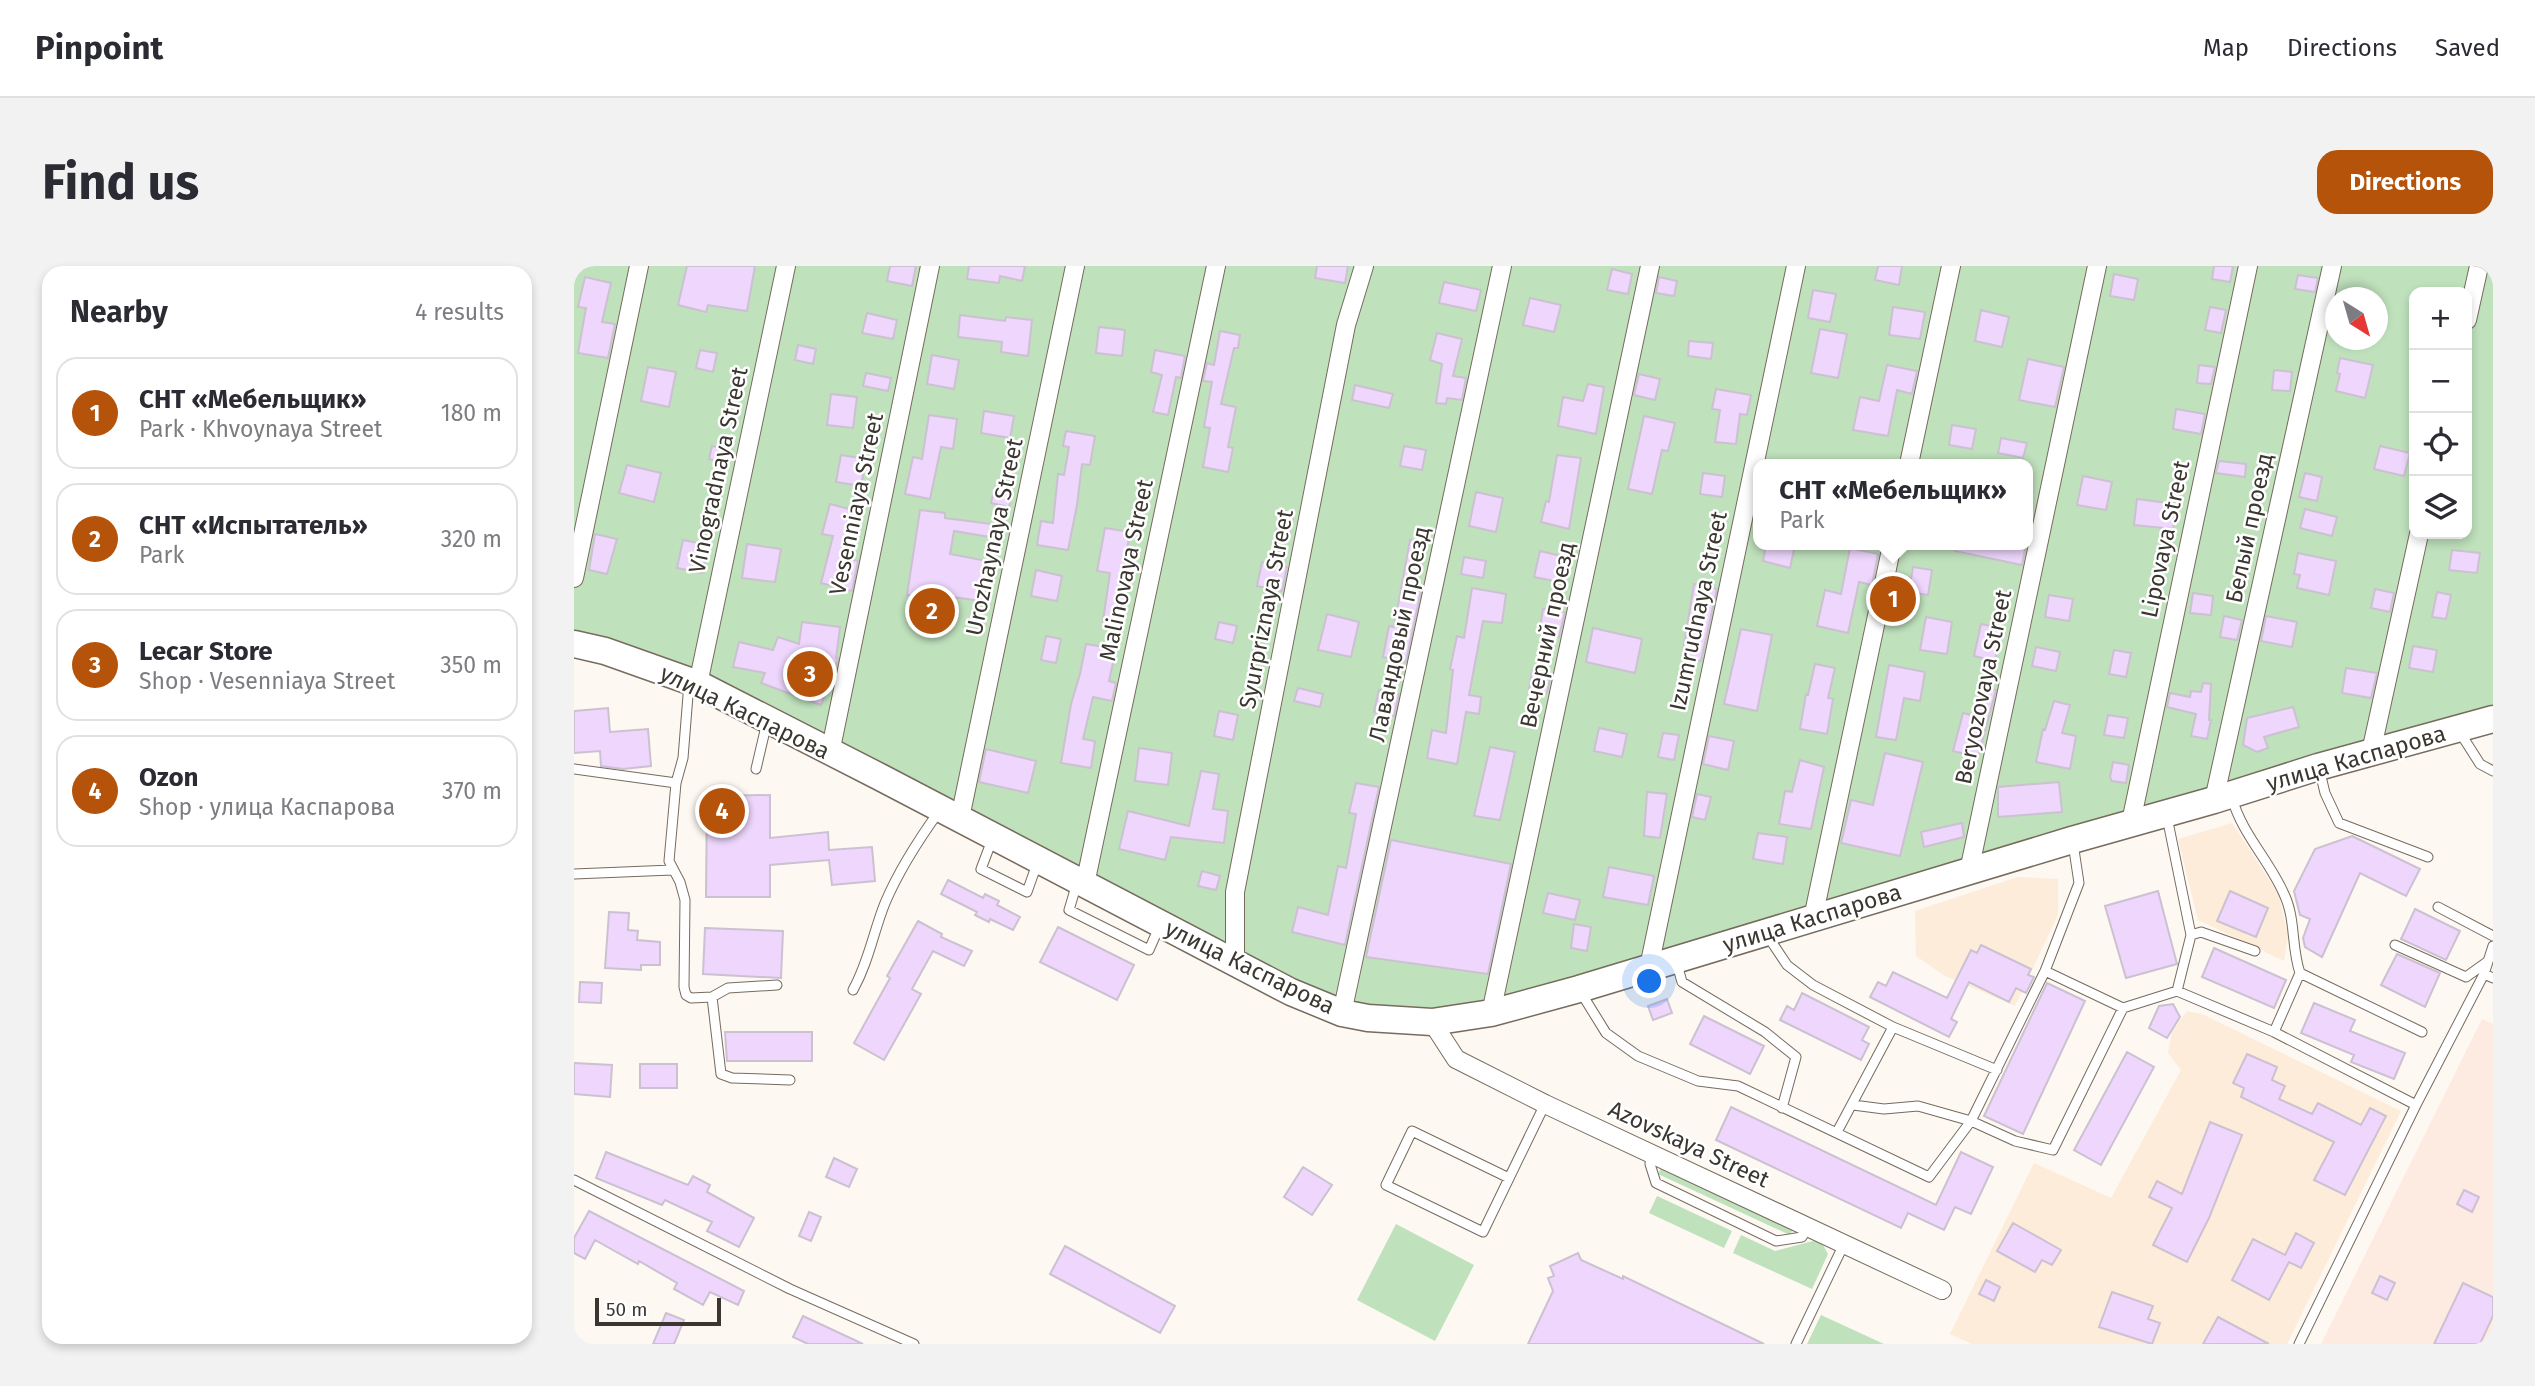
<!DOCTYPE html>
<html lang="en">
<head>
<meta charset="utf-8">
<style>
	:root { --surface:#fff; --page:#f2f2f3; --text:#2b2b33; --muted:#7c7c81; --line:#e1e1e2; --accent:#b45309 }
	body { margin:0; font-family:"Fira Sans",sans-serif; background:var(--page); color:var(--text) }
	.controls { position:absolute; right:21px; top:21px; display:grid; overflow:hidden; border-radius:14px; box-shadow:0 4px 10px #0003 }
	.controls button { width:63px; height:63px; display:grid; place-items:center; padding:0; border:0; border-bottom:2px solid var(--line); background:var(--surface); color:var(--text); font:35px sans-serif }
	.compass { position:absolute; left:1751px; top:21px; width:63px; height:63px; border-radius:50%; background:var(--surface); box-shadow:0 4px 10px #0003; rotate:143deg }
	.scale { position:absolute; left:21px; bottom:18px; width:126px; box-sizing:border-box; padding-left:7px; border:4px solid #3b3630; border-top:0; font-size:19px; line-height:24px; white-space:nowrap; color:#3b3630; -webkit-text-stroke:5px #fff; paint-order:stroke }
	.you { position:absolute; left:1076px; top:716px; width:24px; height:24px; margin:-18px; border:5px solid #fff; border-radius:50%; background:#1a73e8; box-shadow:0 0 0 10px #1a73e833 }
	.badge { display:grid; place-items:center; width:46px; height:46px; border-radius:50%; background:var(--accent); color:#fff; font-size:23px; font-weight:700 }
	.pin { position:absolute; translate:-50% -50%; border:4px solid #fff; box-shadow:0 2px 7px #0006 }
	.popup { position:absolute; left:1179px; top:193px; width:280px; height:91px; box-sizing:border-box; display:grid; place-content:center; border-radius:14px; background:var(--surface); filter:drop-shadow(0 2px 5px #0005); font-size:23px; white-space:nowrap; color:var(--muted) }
	.popup b { font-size:26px; color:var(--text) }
	.popup::after { content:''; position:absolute; left:50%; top:100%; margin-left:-14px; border:14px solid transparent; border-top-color:var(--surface) }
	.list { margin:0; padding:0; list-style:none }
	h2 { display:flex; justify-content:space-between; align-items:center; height:91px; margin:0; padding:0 28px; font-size:30px }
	h2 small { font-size:23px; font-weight:400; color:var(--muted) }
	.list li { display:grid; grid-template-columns:46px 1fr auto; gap:21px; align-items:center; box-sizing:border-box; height:112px; margin:0 14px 14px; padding:0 14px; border:2px solid var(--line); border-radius:21px }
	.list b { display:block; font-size:26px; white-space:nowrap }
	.list p { margin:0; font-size:23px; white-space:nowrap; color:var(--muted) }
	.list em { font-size:23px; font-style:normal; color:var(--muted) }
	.icon { flex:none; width:38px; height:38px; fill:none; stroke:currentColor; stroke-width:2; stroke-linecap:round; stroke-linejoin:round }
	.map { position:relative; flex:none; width:1919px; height:1078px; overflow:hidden; border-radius:21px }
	header { display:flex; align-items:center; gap:42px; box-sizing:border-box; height:98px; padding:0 35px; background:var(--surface); border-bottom:2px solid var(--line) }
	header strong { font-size:33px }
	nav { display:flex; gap:38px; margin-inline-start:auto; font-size:24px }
	.intro { display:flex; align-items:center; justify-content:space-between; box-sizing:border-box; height:168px; padding:0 42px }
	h1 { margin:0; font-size:49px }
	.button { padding:18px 32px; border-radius:21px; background:var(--accent); color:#fff; font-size:24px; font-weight:700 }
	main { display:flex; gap:42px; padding:0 42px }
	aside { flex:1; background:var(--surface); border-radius:21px; box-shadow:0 4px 10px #0003 }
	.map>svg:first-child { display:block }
	.commercial { fill:#fdecda }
	.medical { fill:#fdebe1 }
	.green { fill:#bfe1bc; fill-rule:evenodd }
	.building { fill:#eed6fc; stroke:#cbc1d1; stroke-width:2 }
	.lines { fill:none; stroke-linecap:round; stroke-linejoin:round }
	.service-casing { stroke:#776b5e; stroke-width:11 }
	.minor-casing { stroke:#776b5e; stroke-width:20 }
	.primary-casing { stroke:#776b5e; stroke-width:29 }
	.service { stroke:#fff; stroke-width:9 }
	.minor { stroke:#fff; stroke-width:18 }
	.primary { stroke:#fff; stroke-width:26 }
	.labels { text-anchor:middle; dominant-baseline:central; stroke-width:5; stroke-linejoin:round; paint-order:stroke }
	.street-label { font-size:23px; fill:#3b3630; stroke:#fff }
</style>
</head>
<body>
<header>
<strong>Pinpoint</strong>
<nav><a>Map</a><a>Directions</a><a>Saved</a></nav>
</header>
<div class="intro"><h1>Find us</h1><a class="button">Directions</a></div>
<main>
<aside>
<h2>Nearby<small>4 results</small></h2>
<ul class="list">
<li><span class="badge">1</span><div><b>СНТ «Мебельщик»</b><p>Park · Khvoynaya Street</p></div><em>180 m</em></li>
<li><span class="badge">2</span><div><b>СНТ «Испытатель»</b><p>Park</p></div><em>320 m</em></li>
<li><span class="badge">3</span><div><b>Lecar Store</b><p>Shop · Vesenniaya Street</p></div><em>350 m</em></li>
<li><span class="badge">4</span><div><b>Ozon</b><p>Shop · улица Каспарова</p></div><em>370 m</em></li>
</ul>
</aside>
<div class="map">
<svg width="1919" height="1078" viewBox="0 0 1919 1078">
	<rect width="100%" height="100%" fill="#fdf8f2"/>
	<path class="commercial" d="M1658,557L1705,629L1714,670L1710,695L1624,654L1604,573Z
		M1444,611L1484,613V649L1441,740L1371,710L1342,690L1341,645Z
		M1613,745L1628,748L1827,845L1713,1078H1398L1376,1068L1460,897L1537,932L1607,804L1594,787L1598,766Z"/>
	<path class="medical" d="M1908,753L1919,758V1078H1747Z"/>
	<path class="green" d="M0,0H1919V453L1005,723L794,752L256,487L0,378ZM1840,26H1893V268H1840ZM1762,32H1804V74H1762ZM1184,198H1454V279H1184Z
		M1087,902L1219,963L1216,969L1084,908Z
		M1083,930L1158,965L1150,982L1075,947Z
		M822,958L900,999L861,1075L783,1034Z
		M1167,969L1201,985L1239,975L1248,977L1254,988L1238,1023L1159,987Z
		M1247,1049L1310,1078H1233Z"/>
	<path class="building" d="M113,0H181L173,45L134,39L132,46L104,39Z
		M316,0H342L338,20L313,15Z
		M395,0H451L448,15L426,10L425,17L393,13Z
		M743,0H774L771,17L741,12Z
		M1304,0H1328L1325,19L1301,14Z
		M1640,0H1659L1656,16L1638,13Z
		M1038,3L1058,8L1054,28L1033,24Z
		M1540,8L1564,13L1560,34L1536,30Z
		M1724,9L1744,12L1741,26L1721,23Z
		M11,11L37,17L28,56L41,58L34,92L4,87L12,42L4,41Z
		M1085,11L1103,15L1100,30L1082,27Z
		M870,16L907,24L902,45L865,37Z
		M1239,24L1262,28L1256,56L1234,52Z
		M956,32L987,39L980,66L949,59Z
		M1319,41L1351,46L1346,73L1315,69Z
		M1636,41L1652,44L1647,67L1631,64Z
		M1407,44L1435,51L1428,81L1401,75Z
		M293,47L323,54L319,73L288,67Z
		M386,49L431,55L432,51L458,54L454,90L427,86L428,76L384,71Z
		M525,61L551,64L548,90L522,87Z
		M1246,63L1273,68L1264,112L1237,107Z
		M646,65L666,69L664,82H660L647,138L662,141L654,181L659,182L654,206L629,201L636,162L630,161L638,116L629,115L633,97L640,99Z
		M863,67L888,73L879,110L892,112L888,134L873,132L872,138L862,137L868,98L856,94Z
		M1115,75L1139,77L1137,93L1114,90Z
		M224,79L242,83L239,98L221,94Z
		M126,84L143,87L139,106L122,102Z
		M581,84L611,90L607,112L602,111L594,149L579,146L588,109L577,106Z
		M358,89L385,94L380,123L353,118Z
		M1766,92L1799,99L1791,132L1762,125L1766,108L1763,107Z
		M1454,93L1490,101L1481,141L1445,134Z
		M1313,99L1343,105L1338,128L1323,124L1314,170L1279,164L1286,131L1305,135Z
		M1625,99L1641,101L1637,118L1623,117Z
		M74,101L102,106L95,141L67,135Z
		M1700,104L1718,106L1716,125L1698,124Z
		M292,107L317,112L314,125L289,120Z
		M1065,108L1086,113L1081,134L1060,129Z
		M1014,118L1030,121L1022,168L984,160L989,131L1009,135Z
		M781,119L819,128L815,142L778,134Z
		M1142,123L1177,129L1173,149L1166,148L1162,178L1141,176L1146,144L1138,143Z
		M257,128L283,131L279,162L253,159Z
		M1602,143L1631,148L1627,168L1599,163Z
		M410,145L440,150L436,172L407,167Z
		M355,149L383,153L379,183L367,181L356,233L331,228L339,191L348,193Z
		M1070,150L1101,157L1094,185L1088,184L1078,228L1054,223Z
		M1378,159L1402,163L1398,183L1375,179Z
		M492,165L521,170L516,199L508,198L503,239L494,284L463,279L467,255L479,257L484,208L490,209L495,181L489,180Z
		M1427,172L1453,177L1449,192L1424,187Z
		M138,180L159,184L155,198L135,193Z
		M830,180L852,184L848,204L826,200Z
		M1806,180L1836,187L1830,210L1800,203Z
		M267,189L292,193L287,220L262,216Z
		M983,189L1007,192L995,263L967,256L972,235L975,236Z
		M1645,195L1672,198L1671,211L1642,207Z
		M53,199L87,207L80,236L45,227Z
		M1129,207L1151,210L1148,231L1126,228Z
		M1731,207L1748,211L1743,235L1725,231Z
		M1509,210L1538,216L1532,244L1503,239Z
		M421,221L439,225L435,241L417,237Z
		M902,226L929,232L922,266L895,260Z
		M1563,233L1602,238L1599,263L1560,259Z
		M256,238L283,245L270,291L284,295L278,325L247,317L259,270L248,268Z
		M1731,243L1763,251L1758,270L1726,262Z
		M346,244L371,247V252L418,258L416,271L380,265L376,288L413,295L408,335L362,329V334L333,329Z
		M706,250L719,252L714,274L701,271Z
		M531,262L556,266L547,320L553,321L548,357L529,355L536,307L523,305Z
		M21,268L43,273L33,308L15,304Z
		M109,274L134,279L128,307L103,302Z
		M836,274L852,277L842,325H847L832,396L809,391L815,360L820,361Z
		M173,278L207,283L201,316L168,312Z
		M1192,279H1221L1216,302L1189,295Z
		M1381,279H1452L1448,299L1381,285Z
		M1276,282L1304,288L1298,319L1285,316L1274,367L1243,360L1251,324L1267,328Z
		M1878,284L1906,287L1903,307L1875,304Z
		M966,285L991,291L985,316L960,311Z
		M1724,287L1762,295L1755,329L1723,322L1726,309L1720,308Z
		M890,291L912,295L909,312L887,308Z
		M688,296L713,301L708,325L683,320Z
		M1339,301L1358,304L1354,329L1335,326Z
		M462,304L488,310L483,335L457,330Z
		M1120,318L1143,323L1127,395L1108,392Z
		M898,322L932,328L928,357L909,355L895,429L907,431L905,448L892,446L883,498L853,492L858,464L872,467L879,404L876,403L883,370L890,372Z
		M1801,323L1820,327L1816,346L1797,342Z
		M1863,326L1877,329L1872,353L1858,351Z
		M1619,327L1639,330L1637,349L1616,347Z
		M1475,329L1499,333L1495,355L1471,351Z
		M969,343L991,346L985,371L965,367Z
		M753,348L785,356L777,391L744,384Z
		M1650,350L1668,354L1663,374L1646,371Z
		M1692,350L1723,356L1718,381L1687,375Z
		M1352,351L1378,356L1373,388L1346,384Z
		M228,356L266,361L262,392L264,393L247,439L187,417L191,407L159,401L165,376L199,384L204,371L225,378Z
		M645,356L663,360L659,377L641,373Z
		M1407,358L1427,362L1421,395L1400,390Z
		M1019,362L1068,373L1061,407L1012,396Z
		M1167,363L1198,369L1183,445L1150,438Z
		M472,370L487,373L482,397L467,394Z
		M512,378L542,383L535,415L542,417L538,435L519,431L509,473L521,475L517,502L487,497L497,438L506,408Z
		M1839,380L1863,384L1859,406L1835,402Z
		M1462,381L1486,386L1482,405L1458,400Z
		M1540,384L1557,387L1552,411L1535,408Z
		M1241,398L1261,402L1254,432L1259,433L1253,468L1226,463L1232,428L1234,429Z
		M1315,399L1351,406L1346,435L1330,432L1322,474L1302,471Z
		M1772,402L1803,407L1797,432L1768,427Z
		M958,405L977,408L973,427L955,424Z
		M1629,417L1637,418L1635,454H1637L1633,473L1617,470L1622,448L1593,441L1596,427L1616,431L1617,425L1627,426Z
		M1407,421L1422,424L1404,491L1379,485L1389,447L1401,450Z
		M724,422L749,428L746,441L720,435Z
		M805,424L825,428L820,450L800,446Z
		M1480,435L1496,439L1488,467L1502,470L1496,503L1462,496L1469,463L1471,464Z
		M1719,441L1725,461L1690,471L1694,482L1683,486L1669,479L1673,452Z
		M34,442L36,466L74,463L77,500L49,503L27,500L26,485L0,487V445Z
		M645,445L664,449L659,474L640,470Z
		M1534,449L1554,452L1550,472L1530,469Z
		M1025,462L1053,468L1048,491L1020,485Z
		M1089,467L1105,469L1100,494L1084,491Z
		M1135,470L1160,475L1154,504L1129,498Z
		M916,481L941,486L926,554L900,550Z
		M565,482L598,487L594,519L561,515Z
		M412,483L462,495L454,527L405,516Z
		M1311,487L1349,496L1326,590L1267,577L1277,534L1299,539Z
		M1226,494L1250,501L1237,563L1205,558L1211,525L1218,526Z
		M1539,496L1555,499L1552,517L1538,515L1536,511Z
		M627,505L645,508L639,543L654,545L650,577L597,571L591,594L545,583L554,545L615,560Z
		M1485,516L1488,546L1424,551V521Z
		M782,517L805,521L771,679L718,666L724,641L754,649L764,600L772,602L782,548L775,547Z
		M1073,526L1093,528L1086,572L1070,570Z
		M1123,528L1137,531L1131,554L1118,551Z
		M196,529V572L254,566L255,584L298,581L301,615L258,619L255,594L196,599V631H132L133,530Z
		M1388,557L1390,571L1350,581L1347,566Z
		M1184,567L1213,571L1209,598L1179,593Z
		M1778,570L1846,603L1832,630L1786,607L1748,691L1731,681L1729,672L1736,653L1726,649L1720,625L1741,583Z
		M817,574L937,598L914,708L792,691Z
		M1035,601L1080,610L1074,639L1029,631Z
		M628,605L646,610L642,624L624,620Z
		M374,614L409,632L411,628L425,635L423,639L446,651L439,664L416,653L415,656L401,649L403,646L367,628Z
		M1584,625L1603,698L1552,712L1531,640Z
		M1656,625L1694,642L1682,671L1643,655Z
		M974,627L1006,634L1001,654L969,647Z
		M1841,643L1886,665L1872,694L1827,673Z
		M35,646L55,647L54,664L64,665L63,674L86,676V699H67V704L31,702Z
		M344,655L368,668L367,671L398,685L390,700L359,685L338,723L347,728L310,794L280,777L316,712L313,710Z
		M1000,658L1017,661L1013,685L997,682Z
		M484,661L560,699L543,734L466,696Z
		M131,662L209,665L207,712L129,708Z
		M1407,679L1457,703L1454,709L1460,711L1452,727L1442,722L1435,736L1395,716L1377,753L1383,756L1375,771L1296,731L1304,716L1312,720L1319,706L1373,732L1397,684L1403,687Z
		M1640,682L1712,714L1700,742L1628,711Z
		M1823,688L1866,707L1851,741L1807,719Z
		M6,716L28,717L27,737L5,736Z
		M1473,717L1511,735L1449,868L1410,850Z
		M1228,727L1295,761L1288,774L1295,778L1287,794L1206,754L1213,740L1220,744Z
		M1093,733L1098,747L1079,754L1074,740Z
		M1740,737L1781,754L1776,765L1831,787L1820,813L1777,796L1780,789L1727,767Z
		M1599,738L1606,751L1593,772L1575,762L1585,740Z
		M1130,750L1190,780L1176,808L1116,778Z
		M151,766H238V795H153Z
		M1553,786L1580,801L1527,899L1500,884Z
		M1673,788L1703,801L1698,814L1711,820L1705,833L1738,848L1744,837L1787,859L1796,842L1812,850L1771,929L1740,914L1760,876L1667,831L1670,822L1659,817Z
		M0,797L38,799L36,831L0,828Z
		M66,798H103V822H66Z
		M1157,841L1362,939L1387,886L1419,901L1397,948L1381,941L1370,964L1334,947L1327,962L1142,874Z
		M1636,856L1668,869L1635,952L1613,996L1579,979L1598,942L1575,931L1583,915L1608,928Z
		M32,886L114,919L119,910L136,919L133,926L180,952L165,981L133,965L138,956L91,934L88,939L22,912Z
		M260,892L283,903L275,921L252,911Z
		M729,901L758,919L738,949L710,931Z
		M1890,924L1905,931L1898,946L1883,938Z
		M15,945L170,1025L164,1039L136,1026L129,1039L100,1023L103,1017L65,995L64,998L21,974L11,993L0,987V972Z
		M235,946L247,951L237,975L225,970Z
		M1439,957L1487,984L1478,999L1468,994L1461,1006L1423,985Z
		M1722,967L1740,977L1727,1002L1715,996L1695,1034L1658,1014L1679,973L1711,989Z
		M491,980L601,1040L586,1067L476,1008Z
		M1004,987L1007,994L1049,1013V1010L1190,1078H954L979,1025L974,1012L980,1010L976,1000Z
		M1806,1010L1821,1017L1813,1034L1798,1027Z
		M1412,1014L1426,1021L1420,1035L1405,1028Z
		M1889,1017L1919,1031V1050L1906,1078H1860Z
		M1538,1026L1579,1040L1574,1053L1586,1057L1578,1078L1525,1061Z
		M92,1047L110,1054L100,1078H79Z
		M229,1050L289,1078H234L219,1071Z
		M1644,1051L1695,1078H1629Z"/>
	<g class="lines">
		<g class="service-casing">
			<path id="service" d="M1885,465L1906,498L1919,505
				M1745,502L1751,527L1765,557L1854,591
				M0,503L102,517L109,492L115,417
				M182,503L193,456
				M102,517L95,595L106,616L111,634L110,721L112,729L117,732L138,731L147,808L158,812L216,814
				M1658,532C1668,568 1695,594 1710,628C1722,653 1717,681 1726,707L1848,766
				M1593,551L1617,669
				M418,574L407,603L453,626L464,595
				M1499,577L1505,617L1471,705L1549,742L1603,725
				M0,608L98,604
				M503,617L495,644L575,684L586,659
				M1864,641L1919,670
				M1193,669L1213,699L1239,719L1319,761L1263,866
				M1821,679L1892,711L1913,696
				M1919,680L1910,708L1919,712
				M1681,685L1627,666L1617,669L1603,725L1700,766L1842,839
				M1103,698L1108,716L1191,766L1222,791L1208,842
				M1471,705L1397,855L1441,875L1479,884L1549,742
				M279,724C295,695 299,667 311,637C325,604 345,573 366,544
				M1006,725L1032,767L1064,790L1124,815L1164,820L1355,911L1397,855L1344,840L1310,843L1279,839
				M138,731L154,722L203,719
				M1319,761L1423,804
				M1700,766L1726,707
				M1077,888L1076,898L1082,917L1202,975L1228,971L1234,961
				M935,912L838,865L812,919L909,966L971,838
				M0,914L216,1023L340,1078
				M1222,1078L1270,978
				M1725,1078L1842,839L1910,708"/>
		</g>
		<g class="minor-casing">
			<path id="minor" d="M1893,54L1905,0
				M1335,198L1377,0
				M0,312L65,0
				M124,418L212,0
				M1797,486L1845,268
				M256,487L356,0
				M1640,534L1758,0
				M386,552L501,0
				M1557,556L1674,0
				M1395,605L1523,0
				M511,618L642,0
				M1239,652L1318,279
				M661,697V626L772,59L790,0
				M1075,701L1222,0
				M768,747L928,0
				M917,747L1076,0
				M858,756L882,793L971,838L1368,1024"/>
		</g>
		<g class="primary-casing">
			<path id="primary" d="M0,378L31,385L124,418L306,511L717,726L768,747L794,752L858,756L917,747L1005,723L1498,574L1640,534L1744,501L1919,453"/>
		</g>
		<use href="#service" class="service"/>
		<use href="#minor" class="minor"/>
		<use href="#primary" class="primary"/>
	</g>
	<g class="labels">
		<g class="street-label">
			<text transform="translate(144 204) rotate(-78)">Vinogradnaya Street</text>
			<text transform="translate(282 238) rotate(-78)">Vesenniaya Street</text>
			<text transform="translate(1675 262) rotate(-78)">Белый проезд</text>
			<text transform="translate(420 271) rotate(-78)">Urozhaynaya Street</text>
			<text transform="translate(1591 273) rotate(-78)">Lipovaya Street</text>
			<text transform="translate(552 304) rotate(-78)">Malinovaya Street</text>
			<text transform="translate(692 343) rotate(-79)">Syurpriznaya Street</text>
			<text transform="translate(1124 345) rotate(-78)">Izumrudnaya Street</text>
			<text transform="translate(825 368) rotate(-78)">Лавандовый проезд</text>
			<text transform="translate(973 369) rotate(-78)">Вечерний проезд</text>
			<text transform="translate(1409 421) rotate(-78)">Beryozovaya Street</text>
			<text transform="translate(171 446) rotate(26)">улица Каспарова</text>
			<text transform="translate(1782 492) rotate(-16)">улица Каспарова</text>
			<text transform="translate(1238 652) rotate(-17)">улица Каспарова</text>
			<text transform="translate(676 701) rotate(26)">улица Каспарова</text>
			<text transform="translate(1115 878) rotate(25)">Azovskaya Street</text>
		</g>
	</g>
</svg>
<div class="controls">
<button>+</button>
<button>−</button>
<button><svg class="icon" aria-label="locate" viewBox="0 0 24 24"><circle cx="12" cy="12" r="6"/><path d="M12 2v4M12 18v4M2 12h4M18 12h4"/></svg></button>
<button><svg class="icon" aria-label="layers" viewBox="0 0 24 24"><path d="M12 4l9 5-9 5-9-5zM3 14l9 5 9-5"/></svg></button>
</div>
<svg class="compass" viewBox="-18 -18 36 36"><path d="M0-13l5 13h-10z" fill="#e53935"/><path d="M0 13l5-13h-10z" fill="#7c7c81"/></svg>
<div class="scale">50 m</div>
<div class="you"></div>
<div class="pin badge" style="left:1319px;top:333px">1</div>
<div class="popup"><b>СНТ «Мебельщик»</b>Park</div>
<div class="pin badge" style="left:358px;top:345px">2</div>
<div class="pin badge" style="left:236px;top:408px">3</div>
<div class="pin badge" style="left:148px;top:545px">4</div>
</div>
</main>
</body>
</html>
